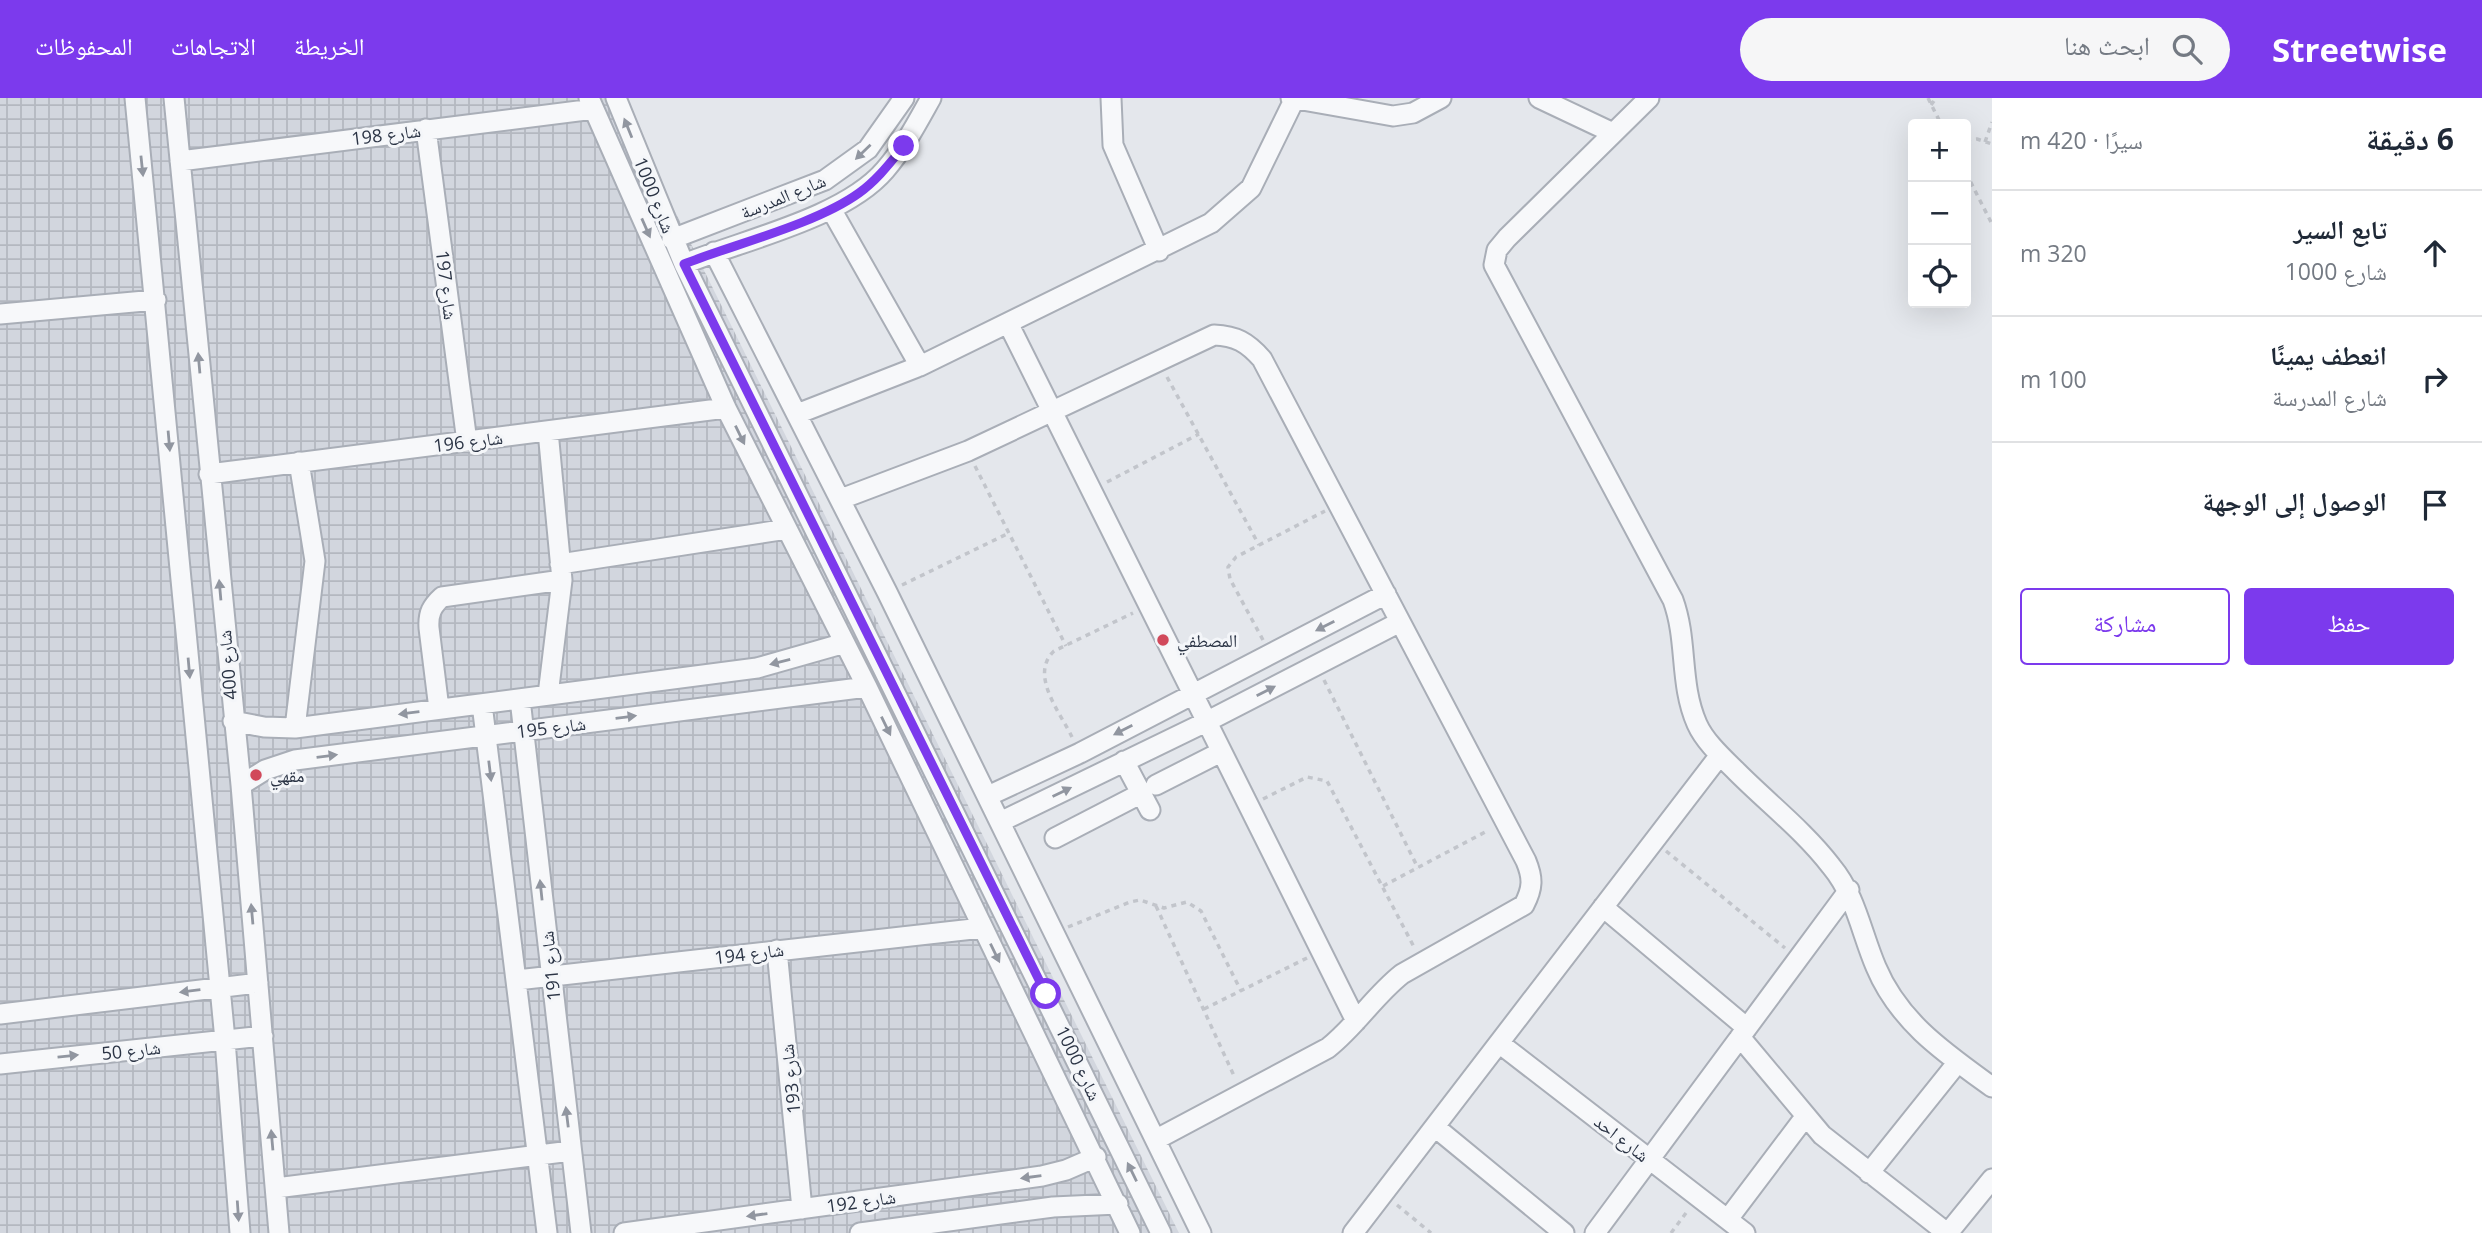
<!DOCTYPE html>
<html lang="ar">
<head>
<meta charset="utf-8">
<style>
	:root { --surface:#fff; --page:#f6f6f7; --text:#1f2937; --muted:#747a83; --line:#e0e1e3; --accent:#7c3aed }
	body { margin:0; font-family:"Open Sans","Noto Naskh Arabic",sans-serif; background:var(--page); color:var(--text); direction:rtl }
	.controls { position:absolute; right:21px; top:21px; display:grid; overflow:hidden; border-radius:7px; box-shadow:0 7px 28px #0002 }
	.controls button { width:63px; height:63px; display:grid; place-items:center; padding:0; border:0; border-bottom:2px solid var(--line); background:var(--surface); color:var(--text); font:35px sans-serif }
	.stop { position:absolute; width:21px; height:21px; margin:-16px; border:5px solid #7c3aed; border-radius:50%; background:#fff }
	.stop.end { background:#7c3aed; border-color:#fff; box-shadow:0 2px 7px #0008 }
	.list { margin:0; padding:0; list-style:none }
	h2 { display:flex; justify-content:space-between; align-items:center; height:91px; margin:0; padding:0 28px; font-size:30px }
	h2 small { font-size:23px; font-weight:400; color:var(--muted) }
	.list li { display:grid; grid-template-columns:46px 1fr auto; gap:21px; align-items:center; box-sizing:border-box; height:126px; padding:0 28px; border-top:2px solid var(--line) }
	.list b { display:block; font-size:26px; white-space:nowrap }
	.list p { margin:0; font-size:23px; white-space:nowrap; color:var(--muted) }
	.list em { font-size:23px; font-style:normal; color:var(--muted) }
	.actions { display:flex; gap:14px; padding:21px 28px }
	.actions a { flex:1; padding:16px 0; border:2px solid var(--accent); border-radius:7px; text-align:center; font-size:24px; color:var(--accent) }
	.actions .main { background:var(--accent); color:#fff }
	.icon { flex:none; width:38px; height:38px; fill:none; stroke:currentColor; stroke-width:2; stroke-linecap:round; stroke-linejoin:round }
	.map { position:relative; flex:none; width:1992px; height:1135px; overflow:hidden; direction:ltr }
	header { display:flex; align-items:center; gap:42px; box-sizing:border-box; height:98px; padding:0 35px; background:var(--accent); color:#fff }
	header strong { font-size:33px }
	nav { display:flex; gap:38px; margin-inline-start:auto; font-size:24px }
	.search { width:490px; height:63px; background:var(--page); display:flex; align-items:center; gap:18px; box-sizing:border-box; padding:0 24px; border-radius:38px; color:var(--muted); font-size:26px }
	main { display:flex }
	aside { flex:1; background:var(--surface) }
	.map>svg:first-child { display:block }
	.industrial { fill:url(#industrial-grid) }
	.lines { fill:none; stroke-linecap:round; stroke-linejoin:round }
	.minor-casing { stroke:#a9aeb7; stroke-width:23 }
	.path { stroke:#c2c5cb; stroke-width:3.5; stroke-dasharray:5 5; stroke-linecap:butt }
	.minor { stroke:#f7f8fa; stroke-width:19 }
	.oneway { fill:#9196a0 }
	.route { stroke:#7c3aed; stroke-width:9 }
	.poi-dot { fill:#d1495b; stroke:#f4f6f9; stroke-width:2.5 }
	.labels { text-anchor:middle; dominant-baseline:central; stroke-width:6; stroke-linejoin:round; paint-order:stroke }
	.street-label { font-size:18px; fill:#2b3445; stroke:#f4f6f9 }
	.poi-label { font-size:18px; fill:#2b3445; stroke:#f4f6f9; text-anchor:start }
</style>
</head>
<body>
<header>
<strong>Streetwise</strong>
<div class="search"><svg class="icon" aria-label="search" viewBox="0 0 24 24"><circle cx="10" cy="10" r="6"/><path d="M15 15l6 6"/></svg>ابحث هنا</div>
<nav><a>الخريطة</a><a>الاتجاهات</a><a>المحفوظات</a></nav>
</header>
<main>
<aside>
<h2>6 دقيقة<small>سيرًا · 420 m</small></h2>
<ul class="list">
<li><svg class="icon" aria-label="ahead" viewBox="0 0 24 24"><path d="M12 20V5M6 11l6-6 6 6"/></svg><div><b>تابع السير</b><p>شارع 1000</p></div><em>320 m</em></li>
<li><svg class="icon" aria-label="right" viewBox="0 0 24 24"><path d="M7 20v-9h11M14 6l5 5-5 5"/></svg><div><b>انعطف يمينًا</b><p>شارع المدرسة</p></div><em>100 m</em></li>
<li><svg class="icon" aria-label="arrive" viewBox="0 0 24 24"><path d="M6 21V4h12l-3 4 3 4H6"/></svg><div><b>الوصول إلى الوجهة</b></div></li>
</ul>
<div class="actions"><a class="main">حفظ</a><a>مشاركة</a></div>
</aside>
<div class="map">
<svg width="1992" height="1135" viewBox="0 0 1992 1135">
	<defs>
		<pattern id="industrial-grid" width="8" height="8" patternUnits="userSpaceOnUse" patternTransform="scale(1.75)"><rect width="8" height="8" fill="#d2d6de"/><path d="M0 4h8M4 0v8" fill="none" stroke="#b4b8c0"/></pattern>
	</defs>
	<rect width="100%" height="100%" fill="#e4e7ec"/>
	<path class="industrial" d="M0,0H619L1179,1135H0Z"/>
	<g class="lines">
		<g class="minor-casing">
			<path id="minor" d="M135,0L225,942L240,1135
				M174,0L241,687L279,1135
				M589,0L726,310L867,589L1130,1135
				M616,0L684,166L1161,1135
				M1111,0L1113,47L1159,153
				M1291,0L1393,18L1413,15L1441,0
				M1539,0L1613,35
				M1649,0L1507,140L1497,152L1494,167L1673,502C1688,543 1679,585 1697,626C1705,644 1723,660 1737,674C1768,705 1805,734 1831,768C1856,798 1861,834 1876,869C1899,924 1945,955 1992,989
				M426,31L467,344
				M180,63L594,11
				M831,111L920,268
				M672,141L825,82L868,51L904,0
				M714,154L887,494L1201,1135
				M684,166C743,142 844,120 885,72C904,50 917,25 931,0
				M0,216L156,202
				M1008,225L1356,923
				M797,316L920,268L1211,125L1251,90L1295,0
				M209,376L726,310
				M841,401L968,353L1214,237C1236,238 1247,244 1262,261L1526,763C1533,780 1533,790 1524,807L1402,876C1374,898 1356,928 1328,950L1157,1041
				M560,466L787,431
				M548,597L562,482L548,333
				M520,601L581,1135
				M482,606L547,1135
				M439,611L429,530C428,515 432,508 442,499L562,482
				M233,623L264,629L295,630L757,570L845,545
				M295,630L315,463L299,364
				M1124,663L1150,712
				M241,687L265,672L295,662L867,589
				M1156,687L1221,654
				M988,698L1080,655L1386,496
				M1000,724L1206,624L1400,524
				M1055,740L1142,695
				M1603,809L1747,930
				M777,852L802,1111
				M517,882L982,830
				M0,916L258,885
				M1740,939L1822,1037L1947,1135
				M1499,945L1745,1135
				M0,966L263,938
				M1435,1029L1564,1135
				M1869,1075L1958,964
				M276,1090L571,1053
				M1728,1121L1805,1019
				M624,1135L1042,1078L1066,1072L1096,1059
				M860,1135L1053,1109L1118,1106
				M1353,1135L1720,657
				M1595,1135L1849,792
				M1948,1135L1992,1081"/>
		</g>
		<path class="path" d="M1928,0L1941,26
			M1931,7L1936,0
			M1966,42L1977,41L1992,46
			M1985,44L1992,24
			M1966,75L1992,126
			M1167,279L1259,447
			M975,368L1066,548
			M1107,384L1199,336
			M902,487L1009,435
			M1263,542L1230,481L1228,469L1236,459L1325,413
			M1324,582L1418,770
			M1072,639C1060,614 1029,577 1054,553L1133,515
			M1263,701L1307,679L1327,683L1414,849
			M1666,753L1785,850
			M1383,788L1489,732
			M1156,808L1235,980
			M1068,829L1130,804L1140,802L1164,810L1187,804L1201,813L1241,893
			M1204,911L1307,860
			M1397,1107L1431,1135
			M1671,1135L1689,1111"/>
		<use href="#minor" class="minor"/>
	</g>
	<defs><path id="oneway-solid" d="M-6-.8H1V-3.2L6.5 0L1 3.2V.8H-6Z" transform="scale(1.75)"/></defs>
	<g class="oneway">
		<use href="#oneway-solid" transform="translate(628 30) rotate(-112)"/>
		<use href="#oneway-solid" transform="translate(863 54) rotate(136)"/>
		<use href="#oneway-solid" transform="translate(142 68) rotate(84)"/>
		<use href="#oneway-solid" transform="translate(646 130) rotate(66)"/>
		<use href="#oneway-solid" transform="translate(199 265) rotate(-95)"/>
		<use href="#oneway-solid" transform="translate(740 337) rotate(64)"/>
		<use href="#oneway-solid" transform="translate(169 343) rotate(85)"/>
		<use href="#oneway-solid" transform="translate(220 492) rotate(-95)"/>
		<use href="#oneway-solid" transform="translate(1325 528) rotate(153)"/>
		<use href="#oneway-solid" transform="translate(780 564) rotate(166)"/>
		<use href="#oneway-solid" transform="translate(189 570) rotate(85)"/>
		<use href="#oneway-solid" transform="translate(1266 593) rotate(-27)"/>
		<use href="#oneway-solid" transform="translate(409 615) rotate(173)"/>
		<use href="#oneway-solid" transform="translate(626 619) rotate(-7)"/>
		<use href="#oneway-solid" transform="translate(886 628) rotate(64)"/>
		<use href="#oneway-solid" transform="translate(1123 632) rotate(153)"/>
		<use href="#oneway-solid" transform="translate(327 658) rotate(-7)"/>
		<use href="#oneway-solid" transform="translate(490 673) rotate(83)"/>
		<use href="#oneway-solid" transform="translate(1062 694) rotate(-26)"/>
		<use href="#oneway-solid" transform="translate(541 792) rotate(-96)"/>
		<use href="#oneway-solid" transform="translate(252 816) rotate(-95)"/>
		<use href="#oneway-solid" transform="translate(995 855) rotate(64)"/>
		<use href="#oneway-solid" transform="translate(190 893) rotate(173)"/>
		<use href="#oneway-solid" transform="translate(68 958) rotate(-6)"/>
		<use href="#oneway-solid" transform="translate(567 1019) rotate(-97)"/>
		<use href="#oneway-solid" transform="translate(272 1042) rotate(-95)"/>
		<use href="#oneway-solid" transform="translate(1132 1074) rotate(-116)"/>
		<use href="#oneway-solid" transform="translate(1031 1079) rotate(172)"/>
		<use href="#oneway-solid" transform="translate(238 1113) rotate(86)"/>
		<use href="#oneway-solid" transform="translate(757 1117) rotate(172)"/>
	</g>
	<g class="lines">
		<path class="route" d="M904,48C890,65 877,82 859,95C816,126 735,146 684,166L1046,896"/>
	</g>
	<g class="poi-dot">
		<circle cx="1163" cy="542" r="7"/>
		<circle cx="256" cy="677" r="7"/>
	</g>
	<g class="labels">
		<g class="street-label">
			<text transform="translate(386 36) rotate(-7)">شارع 198</text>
			<text transform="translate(655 97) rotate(68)">شارع 1000</text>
			<text transform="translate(783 98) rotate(-22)">شارع المدرسة</text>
			<text transform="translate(447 187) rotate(83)">شارع 197</text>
			<text transform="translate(468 343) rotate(-7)">شارع 196</text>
			<text transform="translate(227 567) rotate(-95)">شارع 400</text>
			<text transform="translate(551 629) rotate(-7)">شارع 195</text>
			<text transform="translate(749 855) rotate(-7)">شارع 194</text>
			<text transform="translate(550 868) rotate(-96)">شارع 191</text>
			<text transform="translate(131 952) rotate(-6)">شارع 50</text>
			<text transform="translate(1079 965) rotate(64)">شارع 1000</text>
			<text transform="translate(790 981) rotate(-96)">شارع 193</text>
			<text transform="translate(1622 1040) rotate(38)">شارع احد</text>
			<text transform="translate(861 1103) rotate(-8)">شارع 192</text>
		</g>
		<g class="poi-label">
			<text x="1177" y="542">المصطفي</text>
			<text x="270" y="677">مقهي</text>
		</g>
	</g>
</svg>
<div class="controls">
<button>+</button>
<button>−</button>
<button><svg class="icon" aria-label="locate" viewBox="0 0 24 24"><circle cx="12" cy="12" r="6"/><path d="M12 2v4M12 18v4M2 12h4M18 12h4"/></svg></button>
</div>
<div class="stop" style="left:1046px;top:896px"></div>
<div class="stop end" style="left:904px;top:48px"></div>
</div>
</main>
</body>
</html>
